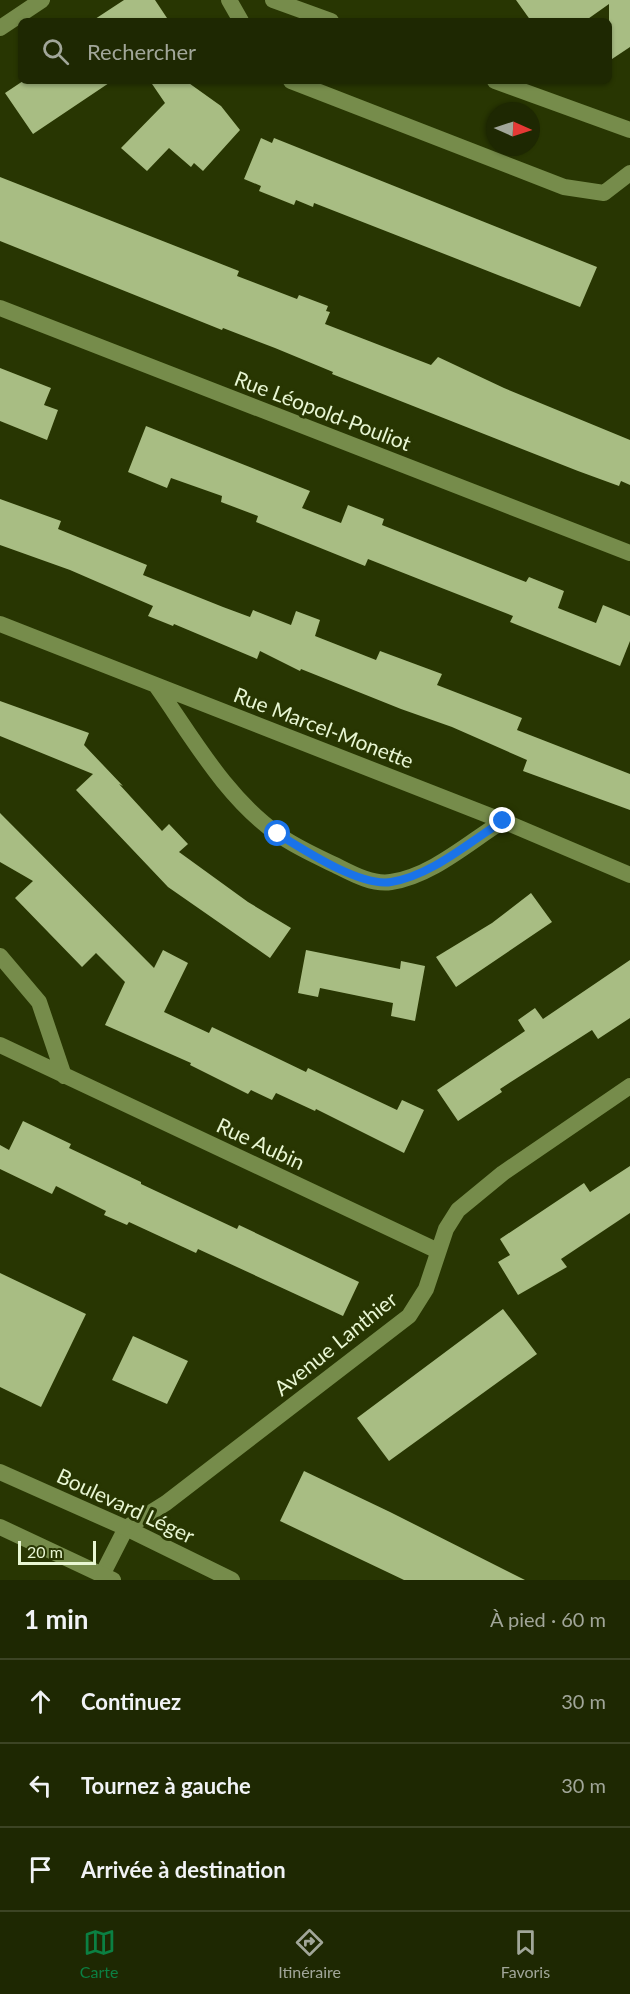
<!DOCTYPE html>
<html lang="fr">
<head>
<meta charset="utf-8">
<style>
	:root { --surface:#1e2802; --page:#2b3411; --text:#f1f3f6; --muted:#a1a699; --line:#3c4424; --accent:#0b8043 }
	body { margin:0; font-family:Lato,sans-serif; background:var(--page); color:var(--text) }
	.compass { position:absolute; left:486px; top:102px; width:54px; height:54px; border-radius:50%; background:var(--surface); box-shadow:0 2px 4px #0004; rotate:93deg }
	.scale { position:absolute; left:18px; bottom:15px; width:78px; box-sizing:border-box; padding-left:6px; border:3px solid #e8f6d3; border-top:0; font-size:16px; line-height:21px; white-space:nowrap; color:#e8f6d3; -webkit-text-stroke:4px #283602; paint-order:stroke }
	.stop { position:absolute; width:18px; height:18px; margin:-14px; border:4px solid #1a73e8; border-radius:50%; background:#fff }
	.stop.end { background:#1a73e8; border-color:#fff; box-shadow:0 2px 6px #0008 }
	.list { margin:0; padding:0; list-style:none }
	h2 { display:flex; justify-content:space-between; align-items:center; height:78px; margin:0; padding:0 24px; font-size:26px }
	h2 small { font-size:20px; font-weight:400; color:var(--muted) }
	.list li { display:grid; grid-template-columns:39px 1fr auto; gap:18px; align-items:center; box-sizing:border-box; height:84px; padding:0 24px; border-top:2px solid var(--line) }
	.list b { display:block; font-size:22px; white-space:nowrap }
	.list em { font-size:20px; font-style:normal; color:var(--muted) }
	.icon { flex:none; width:33px; height:33px; fill:none; stroke:currentColor; stroke-width:2; stroke-linecap:round; stroke-linejoin:round }
	.map { position:relative; flex:none; width:630px; height:1580px; overflow:hidden }
	.search { position:absolute; background:var(--surface); box-shadow:0 2px 4px #0004; left:18px; right:18px; top:18px; height:66px; display:flex; align-items:center; gap:15px; box-sizing:border-box; padding:0 21px; border-radius:9px; color:var(--muted); font-size:22px }
	.sheet { height:330px; background:var(--surface) }
	nav { display:flex; justify-content:space-around; align-items:center; box-sizing:border-box; height:84px; border-top:2px solid var(--line); background:var(--surface); font-size:16px; color:var(--muted) }
	nav a { display:grid; justify-items:center; gap:3px }
	nav .on { color:var(--accent) }
	.map>svg:first-child { display:block }
	.building { fill:#a8bd83 }
	.lines { fill:none; stroke-linecap:round; stroke-linejoin:round }
	.minor { stroke:#768c4b; stroke-width:16 }
	.tertiary { stroke:#768c4b; stroke-width:16 }
	.secondary { stroke:#768c4b; stroke-width:16 }
	.route { stroke:#1a73e8; stroke-width:8 }
	.labels { text-anchor:middle; dominant-baseline:central; stroke-width:6; stroke-linejoin:round; paint-order:stroke }
	.street-label { font-size:21px; fill:#e8f6d3; stroke:#283602 }
</style>
</head>
<body>
<div class="map">
<svg width="630" height="1580" viewBox="0 0 630 1580">
	<rect width="100%" height="100%" fill="#283602"/>
	<path class="building" d="M124,0H155L169,21H92Z
		M516,0H630V47L609,61V4L585,21H531Z
		M23,81H112L33,134L5,93Z
		M150,81H186L221,106L240,130L203,171L194,163L191,167L169,148L147,171L121,148L165,103Z
		M261,138L272,143L274,138L597,267L580,307L314,203L313,207L296,200L294,205L259,191L261,186L244,179Z
		M0,177L239,271L237,276L297,299L299,295L328,306L326,311L330,312L325,324L431,365L438,357L504,388L630,440V485L621,481L619,486L578,471L332,374L333,372L275,348L223,328L222,330L0,241Z
		M0,368L51,388L44,405L58,410L47,440L0,421Z
		M146,426L310,491L302,508L341,523L348,505L384,519L382,525L526,582L529,577L564,591L558,608L596,623L603,605L630,616V641L620,666L510,622L513,616L434,585L368,559L365,566L256,522L258,516L221,502L222,496L171,478L167,488L128,472Z
		M0,499L61,521L58,529L147,565L143,575L223,607L250,617L253,610L291,625L296,611L320,620L315,636L376,660L380,651L442,674L437,685L522,718L517,730L630,774V810L523,771L527,760L452,727L401,709L301,669L300,671L260,651L257,659L174,624L173,626L148,616L153,606L70,570L0,545Z
		M0,701L89,733L84,745L123,786L119,784L162,831L169,824L188,844L179,852L248,902L291,928L270,958L168,887L76,790L93,774L0,736Z
		M0,813L154,968L163,950L188,963L164,1012L209,1033L212,1027L306,1072L308,1068L397,1110L402,1100L424,1110L404,1153L316,1109L315,1111L276,1093L272,1100L251,1090L248,1094L190,1065L191,1063L105,1025L125,982L96,953L82,967L15,898L33,881L0,862Z
		M531,893L552,922L456,987L436,957L492,923Z
		M306,950L400,969L401,961L425,966L415,1021L391,1016L393,1003L320,988L318,997L298,993Z
		M630,960V1018L598,1039L592,1030L500,1089L502,1092L458,1121L437,1090L525,1031L518,1020L535,1008L543,1019Z
		M23,1121L71,1144L69,1148L141,1182V1184L237,1229L239,1225L359,1282L343,1316L198,1249L196,1253L129,1222L127,1225L104,1215L106,1211L56,1186L52,1194L0,1169V1145L9,1150Z
		M630,1166V1213L561,1259L567,1267L518,1295L498,1262L510,1255L500,1239L584,1183L590,1192Z
		M0,1273L86,1314L41,1407L0,1387Z
		M503,1309L537,1354L389,1461L357,1418Z
		M133,1336L188,1361L167,1404L112,1380Z
		M304,1471L390,1512L525,1580H404L280,1521Z"/>
	<g class="lines">
		<path class="minor" d="M229,0L241,21
			M0,28L42,0
			M291,81L564,187L604,193L630,173
			M0,308L630,553
			M0,624L503,821L630,875
			M157,687C193,738 226,798 279,835C296,847 316,856 335,865C351,873 372,885 391,882C432,876 469,842 503,821
			M0,956L39,1002L64,1076
			M0,1045L438,1251
			M102,1575L126,1528L166,1503L409,1316L426,1289L446,1229L458,1210L503,1173L630,1086"/>
		<path class="tertiary" d="M273,0L331,21
			M495,81L630,130"/>
		<path class="secondary" d="M0,1472L126,1528L232,1580
			M0,1527L113,1580"/>
	</g>
	<g class="lines">
		<path class="route" d="M278,834C304,850 360,887 391,882C431,876 469,842 503,821"/>
	</g>
	<g class="labels">
		<g class="street-label">
			<text transform="translate(323 410) rotate(21)">Rue Léopold-Pouliot</text>
			<text transform="translate(324 727) rotate(21)">Rue Marcel-Monette</text>
			<text transform="translate(261 1143) rotate(25)">Rue Aubin</text>
			<text transform="translate(335 1343) rotate(-39)">Avenue Lanthier</text>
			<text transform="translate(126 1505) rotate(25)">Boulevard Léger</text>
		</g>
	</g>
</svg>
<svg class="compass" viewBox="-18 -18 36 36"><path d="M0-13l5 13h-10z" fill="#e53935"/><path d="M0 13l5-13h-10z" fill="#a1a699"/></svg>
<div class="scale">20 m</div>
<div class="stop" style="left:278px;top:834px"></div>
<div class="stop end" style="left:503px;top:821px"></div>
<div class="search"><svg class="icon" aria-label="search" viewBox="0 0 24 24"><circle cx="10" cy="10" r="6"/><path d="M15 15l6 6"/></svg>Rechercher</div>
</div>
<section class="sheet">
<h2>1 min<small>À pied · 60 m</small></h2>
<ul class="list">
<li><svg class="icon" aria-label="ahead" viewBox="0 0 24 24"><path d="M12 20V5M6 11l6-6 6 6"/></svg><div><b>Continuez</b></div><em>30 m</em></li>
<li><svg class="icon" aria-label="left" viewBox="0 0 24 24"><path d="M17 20v-9H6M10 6l-5 5 5 5"/></svg><div><b>Tournez à gauche</b></div><em>30 m</em></li>
<li><svg class="icon" aria-label="arrive" viewBox="0 0 24 24"><path d="M6 21V4h12l-3 4 3 4H6"/></svg><div><b>Arrivée à destination</b></div></li>
</ul>
</section>
<nav>
<a class="on"><svg class="icon" aria-label="map" viewBox="0 0 24 24"><path d="M3 6l6-2 6 2 6-2v14l-6 2-6-2-6 2zM9 4v14M15 6v14"/></svg>Carte</a>
<a><svg class="icon" aria-label="directions" viewBox="0 0 24 24"><path d="M12 3l9 9-9 9-9-9zM9 14v-3h6M13 9l2 2-2 2"/></svg>Itinéraire</a>
<a><svg class="icon" aria-label="saved" viewBox="0 0 24 24"><path d="M7 4h10v16l-5-4-5 4z"/></svg>Favoris</a>
</nav>
</body>
</html>
